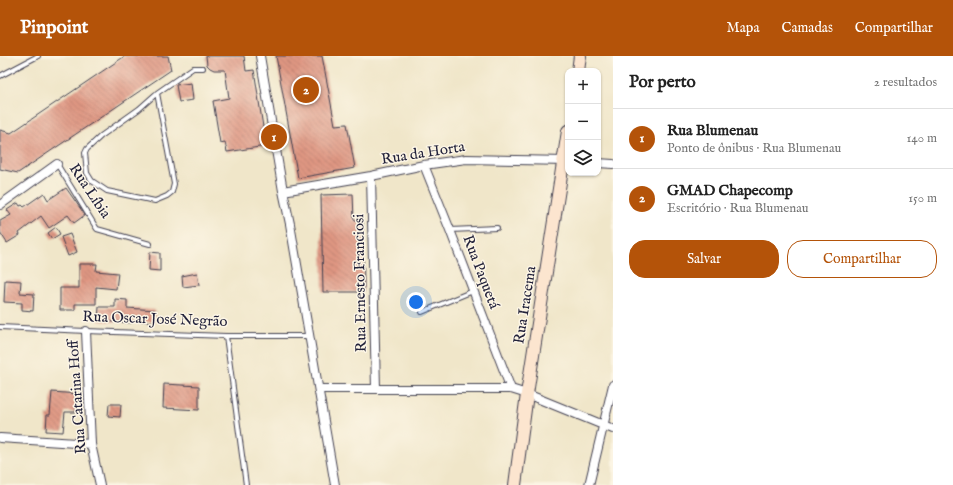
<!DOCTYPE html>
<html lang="pt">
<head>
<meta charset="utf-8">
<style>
	:root { --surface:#fff; --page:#f2f2f2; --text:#222; --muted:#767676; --line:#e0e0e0; --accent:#b45309 }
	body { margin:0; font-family:"IM FELL English",serif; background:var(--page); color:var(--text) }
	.controls { position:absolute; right:12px; top:12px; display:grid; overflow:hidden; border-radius:8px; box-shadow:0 1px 3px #0004 }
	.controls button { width:36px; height:36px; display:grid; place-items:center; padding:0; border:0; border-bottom:1px solid var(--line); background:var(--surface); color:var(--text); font:20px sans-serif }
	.you { position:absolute; left:416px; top:246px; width:14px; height:14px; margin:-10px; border:3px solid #fff; border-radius:50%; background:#1a73e8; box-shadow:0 0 0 6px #1a73e833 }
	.badge { display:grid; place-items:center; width:26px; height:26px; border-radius:50%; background:var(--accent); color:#fff; font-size:13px; font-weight:700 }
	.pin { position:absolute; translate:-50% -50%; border:2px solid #fff; box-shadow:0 1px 4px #0006 }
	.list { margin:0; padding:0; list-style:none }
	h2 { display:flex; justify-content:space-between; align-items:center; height:52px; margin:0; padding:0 16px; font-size:17px }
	h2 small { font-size:13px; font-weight:400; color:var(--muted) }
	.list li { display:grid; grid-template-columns:26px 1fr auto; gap:12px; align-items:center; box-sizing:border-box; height:60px; padding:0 16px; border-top:1px solid var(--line) }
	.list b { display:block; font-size:15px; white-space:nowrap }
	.list p { margin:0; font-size:13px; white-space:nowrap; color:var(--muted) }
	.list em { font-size:13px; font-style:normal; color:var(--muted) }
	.actions { display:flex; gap:8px; padding:12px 16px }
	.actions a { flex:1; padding:9px 0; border:1px solid var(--accent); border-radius:16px; text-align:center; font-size:14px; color:var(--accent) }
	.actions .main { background:var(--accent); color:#fff }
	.icon { flex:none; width:22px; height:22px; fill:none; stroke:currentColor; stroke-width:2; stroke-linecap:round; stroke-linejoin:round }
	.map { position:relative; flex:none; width:613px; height:429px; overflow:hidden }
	header { display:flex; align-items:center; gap:24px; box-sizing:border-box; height:56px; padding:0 20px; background:var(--accent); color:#fff }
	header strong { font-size:19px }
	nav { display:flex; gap:22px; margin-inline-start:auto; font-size:14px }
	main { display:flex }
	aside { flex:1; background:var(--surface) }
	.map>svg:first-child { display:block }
	.building { fill:url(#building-back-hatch) }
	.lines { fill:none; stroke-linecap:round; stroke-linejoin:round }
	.lane-casing { stroke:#413f50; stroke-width:6 }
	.street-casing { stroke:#413f50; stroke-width:10 }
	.secondary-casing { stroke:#413f50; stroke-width:14 }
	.lane { stroke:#fff; stroke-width:4 }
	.street { stroke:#fff; stroke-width:8 }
	.secondary { stroke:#fce5cf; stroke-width:12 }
	.labels { text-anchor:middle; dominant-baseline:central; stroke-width:3; stroke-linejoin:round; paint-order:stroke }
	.street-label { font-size:15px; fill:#22223b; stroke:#fcf5e5 }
</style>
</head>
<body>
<header>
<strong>Pinpoint</strong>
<nav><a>Mapa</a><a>Camadas</a><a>Compartilhar</a></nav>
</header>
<main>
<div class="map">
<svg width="613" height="429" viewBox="0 0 613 429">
	<defs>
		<pattern id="building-back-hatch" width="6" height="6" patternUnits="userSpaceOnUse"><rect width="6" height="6" fill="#df9682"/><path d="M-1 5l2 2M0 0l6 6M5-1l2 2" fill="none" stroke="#b47a6c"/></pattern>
	</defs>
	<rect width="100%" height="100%" fill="#fcf5e5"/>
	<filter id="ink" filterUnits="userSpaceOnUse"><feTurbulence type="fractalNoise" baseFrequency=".025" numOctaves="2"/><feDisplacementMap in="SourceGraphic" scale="8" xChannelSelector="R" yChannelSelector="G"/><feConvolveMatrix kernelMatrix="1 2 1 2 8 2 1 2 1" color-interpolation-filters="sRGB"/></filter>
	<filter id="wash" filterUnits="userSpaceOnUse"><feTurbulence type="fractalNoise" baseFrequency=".012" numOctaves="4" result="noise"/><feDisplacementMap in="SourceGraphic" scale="16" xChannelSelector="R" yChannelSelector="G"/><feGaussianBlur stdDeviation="0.9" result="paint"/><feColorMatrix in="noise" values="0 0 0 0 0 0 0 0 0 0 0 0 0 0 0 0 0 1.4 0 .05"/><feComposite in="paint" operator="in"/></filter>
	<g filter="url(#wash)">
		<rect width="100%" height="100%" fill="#f0e6c9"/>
		<g id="blocks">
			<path class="building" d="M125,0H168L171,14L18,117L0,113V74L11,77Z
				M206,0H244L246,15L254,14L266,90L227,96L225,86L220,87L213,45L229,42L225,14H214L210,12L207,9Z
				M276,0H322L335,69L347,68L355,112L298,122Z
				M191,27L193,44L179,46L176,29Z
				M66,132L85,159L74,167L68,159L49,172L41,160L19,177L20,179L7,187L0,176V165L11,159L7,154L18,147L20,150L22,149L24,151L44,137L48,144Z
				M353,138L354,164H363L364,236H323L321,139Z
				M56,171L60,178L52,183L48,177Z
				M70,178L77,196L68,200L61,181Z
				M150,196L160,197V215L149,214Z
				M79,208H97L96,215L118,217L116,233L96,231V248H75V254H60V232H79Z
				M197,217L199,229L183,231L182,220Z
				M5,224L21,225L20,237L34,238L33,255L22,254V247L4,246Z
				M115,243L127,244V252L155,254V266L132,265V267L98,265L99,251H115Z
				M164,328L199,330V354L163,352Z
				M52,336L78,338L76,356H65L63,376L46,375L47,359H50Z
				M109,348H121L120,361L108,360Z"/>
		</g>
	</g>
	<g filter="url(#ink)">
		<use href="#blocks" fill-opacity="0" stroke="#413f50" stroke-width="1"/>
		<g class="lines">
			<g class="lane-casing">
				<path id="lane" d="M0,20L38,0
					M157,37L174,128L172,136L167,140L155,145L107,135L92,125L87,117L85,97L87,93L101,80L139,53L157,37L193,12H203
					M57,108L97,173L150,188
					M450,174L497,172
					M422,256L473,235
					M0,271L86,275L226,280H309
					M226,280L246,429"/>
			</g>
			<g class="street-casing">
				<path id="street" d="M260,0L283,135L290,168L335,429
					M598,107L613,108
					M424,109L450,174L511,333
					M371,120L376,333
					M283,135L371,120L424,109L466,103L567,105
					M0,149L57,108
					M86,275L91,388L100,429
					M319,333H511L527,338L613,373
					M0,382L91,388
					M589,429L613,329"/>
			</g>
			<g class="secondary-casing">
				<path id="secondary" d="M578,15L580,0
					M515,429L527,338L568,75"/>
			</g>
			<use href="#lane" class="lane"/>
			<use href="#street" class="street"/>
			<use href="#secondary" class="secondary"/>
		</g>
	</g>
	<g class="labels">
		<g class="street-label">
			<text transform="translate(423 97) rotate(-9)">Rua da Horta</text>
			<text transform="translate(90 135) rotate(56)">Rua Líbia</text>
			<text transform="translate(481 216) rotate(69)">Rua Paquetá</text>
			<text transform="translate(360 227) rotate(-91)">Rua Ernesto Franciosi</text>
			<text transform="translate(525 249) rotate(-81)">Rua Iracema</text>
			<text transform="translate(155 263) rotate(2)">Rua Oscar José Negrão</text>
			<text transform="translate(77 341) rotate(-94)">Rua Catarina Hoff</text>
		</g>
	</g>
</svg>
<div class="controls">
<button>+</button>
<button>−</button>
<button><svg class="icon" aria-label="layers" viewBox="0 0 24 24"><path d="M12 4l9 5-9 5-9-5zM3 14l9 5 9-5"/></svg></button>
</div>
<div class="you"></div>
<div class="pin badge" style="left:274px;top:81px">1</div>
<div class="pin badge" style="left:306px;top:34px">2</div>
</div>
<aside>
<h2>Por perto<small>2 resultados</small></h2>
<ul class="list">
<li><span class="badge">1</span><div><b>Rua Blumenau</b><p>Ponto de ônibus · Rua Blumenau</p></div><em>140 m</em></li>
<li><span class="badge">2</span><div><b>GMAD Chapecomp</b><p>Escritório · Rua Blumenau</p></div><em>150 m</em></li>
</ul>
<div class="actions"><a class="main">Salvar</a><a>Compartilhar</a></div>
</aside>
</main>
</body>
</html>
